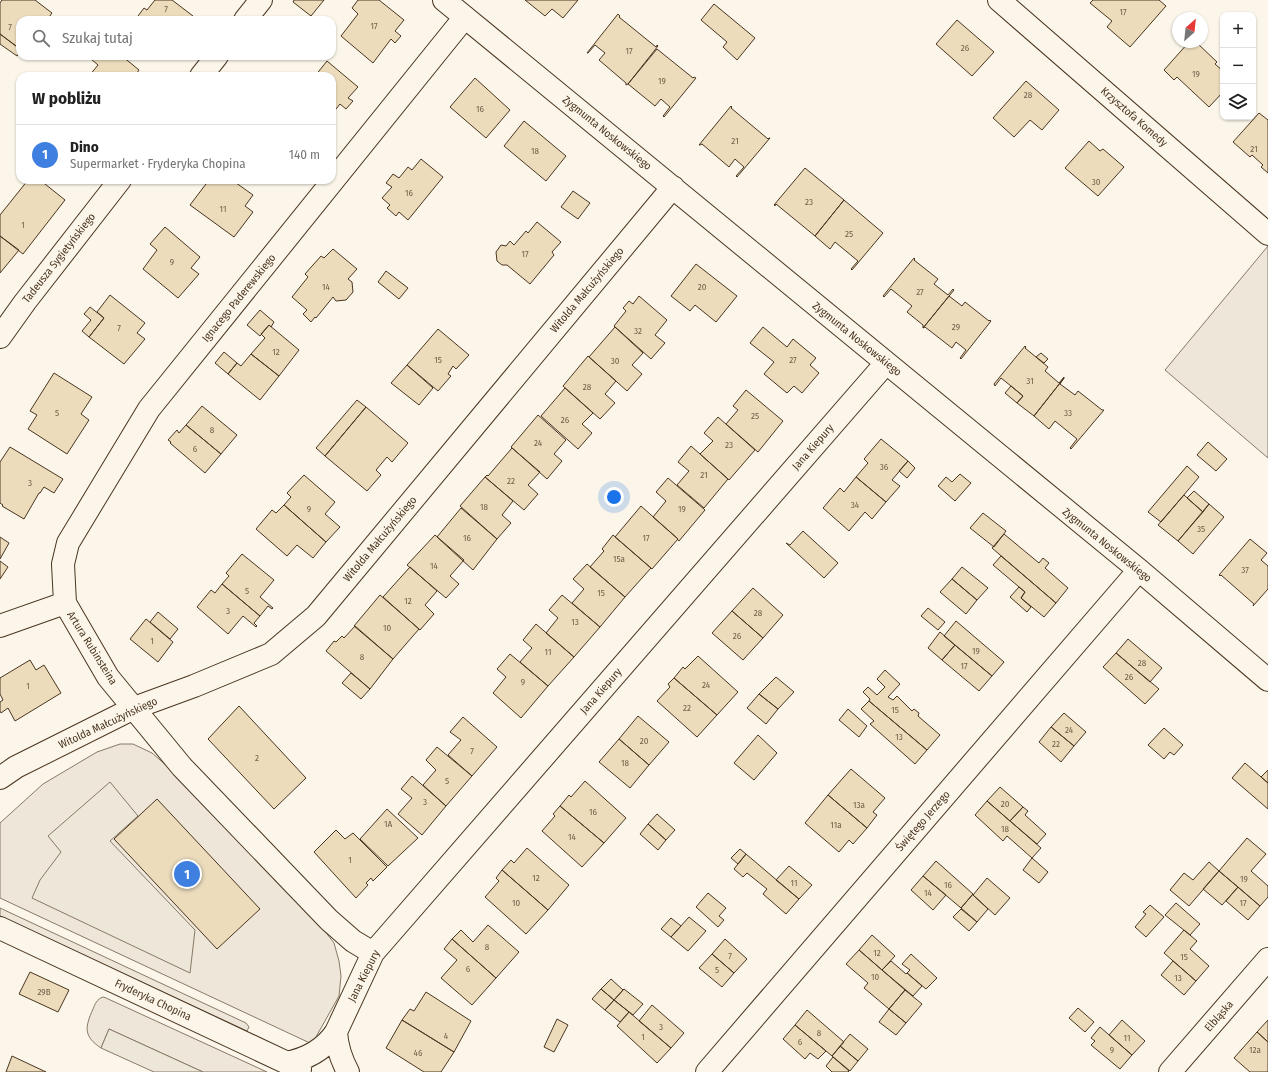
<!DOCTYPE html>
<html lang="pl">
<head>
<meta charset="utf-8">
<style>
	:root { --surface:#fff; --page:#f2f2f2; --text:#222; --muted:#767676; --line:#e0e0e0; --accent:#c62828 }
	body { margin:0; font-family:"Fira Sans Condensed",sans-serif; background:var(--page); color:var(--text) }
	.controls { position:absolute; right:12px; top:12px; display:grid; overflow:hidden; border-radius:8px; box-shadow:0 1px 3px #0004 }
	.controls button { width:36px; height:36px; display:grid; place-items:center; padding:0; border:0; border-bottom:1px solid var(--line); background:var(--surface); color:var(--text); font:20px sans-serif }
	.compass { position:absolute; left:1172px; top:12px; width:36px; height:36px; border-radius:50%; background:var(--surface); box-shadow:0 1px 3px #0004; rotate:27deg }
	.you { position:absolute; left:614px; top:497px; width:14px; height:14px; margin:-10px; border:3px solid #fff; border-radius:50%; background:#1a73e8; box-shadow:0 0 0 6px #1a73e833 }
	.badge { display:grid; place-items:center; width:26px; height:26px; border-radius:50%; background:var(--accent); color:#fff; font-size:13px; font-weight:700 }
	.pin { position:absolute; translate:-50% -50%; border:2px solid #fff; box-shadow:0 1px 4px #0006 }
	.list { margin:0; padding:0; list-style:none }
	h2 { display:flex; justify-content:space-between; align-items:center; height:52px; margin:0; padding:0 16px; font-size:17px }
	h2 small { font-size:13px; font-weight:400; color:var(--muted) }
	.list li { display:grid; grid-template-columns:26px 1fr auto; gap:12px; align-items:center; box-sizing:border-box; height:60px; padding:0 16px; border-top:1px solid var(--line) }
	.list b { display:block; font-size:15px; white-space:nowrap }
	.list p { margin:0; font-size:13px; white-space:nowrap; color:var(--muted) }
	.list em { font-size:13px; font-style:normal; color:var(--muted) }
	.icon { flex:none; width:22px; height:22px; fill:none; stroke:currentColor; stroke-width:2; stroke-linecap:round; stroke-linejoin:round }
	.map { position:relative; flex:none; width:1268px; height:1072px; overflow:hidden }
	.search { position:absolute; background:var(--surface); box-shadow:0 1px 3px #0004; left:16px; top:16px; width:320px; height:44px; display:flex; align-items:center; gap:10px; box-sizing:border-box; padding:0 14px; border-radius:12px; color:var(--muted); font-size:15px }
	.panel { position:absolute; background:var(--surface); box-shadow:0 1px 3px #0004; left:16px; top:72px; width:320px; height:112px; border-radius:12px }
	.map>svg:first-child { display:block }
	.green { fill:#ede6d9; stroke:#887966 }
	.parking { fill:#ede7d9; stroke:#887966 }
	.building { fill:#ecdcbc; stroke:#4a3520 }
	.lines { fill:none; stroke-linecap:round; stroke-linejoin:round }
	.minor-casing { stroke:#4a3520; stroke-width:24 }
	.minor { stroke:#fbf6e9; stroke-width:22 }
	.labels { text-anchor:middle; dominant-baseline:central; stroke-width:3; stroke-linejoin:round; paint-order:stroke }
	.number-label { font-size:9px; fill:#725f47 }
	.street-label { font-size:11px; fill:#4a3520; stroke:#fbf6e9 }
</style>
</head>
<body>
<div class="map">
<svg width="1268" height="1072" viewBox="0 0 1268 1072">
	<rect width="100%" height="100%" fill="#fbf6e9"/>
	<path class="green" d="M1268,246V458L1165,370Z
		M120,744H133L152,753L182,779L324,930L334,943L339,961L341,976L339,996L312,1044L0,898V823L43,784L97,752Z
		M0,908L246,1023L249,1027L247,1031L0,916Z
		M103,997L106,998L267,1072H203L109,1029L101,1048C83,1036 85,1027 93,1009C95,1004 97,999 103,997Z"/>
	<path class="parking" d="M110,782L138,816L110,841L195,930L190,973L32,898L40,880L61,852L48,836Z
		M109,1029L203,1072H154L101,1048Z"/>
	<path class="building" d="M2,0H35L52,13L47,20H20V49L0,34V3Z
		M155,0H172L193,16L190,20H135L144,8L147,10Z
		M294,0H324L311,16L293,2Z
		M358,0H379L404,20L395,31L401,36L395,43L391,39L373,63L341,36L358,14L352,8Z
		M525,0H578L563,18L552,9L545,16Z
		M1093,0H1159L1166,6L1130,47L1107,27L1112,21L1090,3Z
		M714,4L755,38L737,60L723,47L727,42L701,20Z
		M618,14L620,16L619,17L656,47L657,45L658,46L628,84L626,85V83L599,60L605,53L595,45L588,53H587Z
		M957,20L994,52L972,76L936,44Z
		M0,34L20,49V52L17,56L0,44Z
		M1189,42H1196L1217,62L1215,64L1223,71V92L1209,107L1177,77L1174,80L1164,70Z
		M657,49L693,78L694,77L696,78L664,117L663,116L670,107L661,99L655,106L628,84Z
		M93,56H122L139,70L135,76H89L98,65L91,59Z
		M327,61L358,87L348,98L353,101L346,109L340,104L332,114V76H315Z
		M475,78L510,110L486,138L450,107Z
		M1026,81L1059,110L1042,130L1030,120L1014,137L993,118Z
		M731,106L732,107L731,108L768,139L769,138H770L737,177L736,176L744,167L735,159L729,167L702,144L700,145H699Z
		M1259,113L1268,120V173L1261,167L1263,165L1252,155L1250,157L1233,142Z
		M524,121L566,156L546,181L504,146Z
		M1089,141L1100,151L1103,149L1124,167L1098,196L1065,168Z
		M421,159L443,177L408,220L399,212L396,216L387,208L390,205L382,198L392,187L386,183L393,174L399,178L408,167L412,170Z
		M805,168L844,200L815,236L776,204L775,206L774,205Z
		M28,180H40L65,200L23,254L0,236V215Z
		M209,180H232L253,195L245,206L253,212L234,237L190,205Z
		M573,191L590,203L578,219L561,207Z
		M844,200L883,233L852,270L851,269L858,261L835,242L830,249L815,236Z
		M537,222L561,242L552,252L554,255L530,284L507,265H502L497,261L496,252L501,245L506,246L510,241L514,245L526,231L528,233Z
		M165,227L200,257L191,268L199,274L178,298L143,269L157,250L150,244Z
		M0,236L19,250L0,273Z
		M333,249L357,269L348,279L352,282L353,292L346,300L336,301L333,297L316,318L315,317L311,322L303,314L307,310L292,297L308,277L305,274L321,256L324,258Z
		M914,258L915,259L914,260L938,279L934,284L948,295L953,289L954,290L923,328V325L907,312L912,306L891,289L884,297L883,296Z
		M696,264L737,296L716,322L695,305L690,311L671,296Z
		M386,271L408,288L399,299L378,282Z
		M110,295L145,323L137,333L145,339L124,364L89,337L104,318L97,312Z
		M639,296L667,320L655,335L665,343L651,359L614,326L626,311L623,308L629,301L633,304Z
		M949,296L962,306L965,302L989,321L990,320L991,321L961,359L960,358L966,350L956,342L952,348L925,327L923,328Z
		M90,307L104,318L89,337L82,331L91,320L84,314Z
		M260,310L274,322L271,327L269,325L260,336L247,325Z
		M269,325L299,350L279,376L251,354L265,338L261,334Z
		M615,327L643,353L632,365L642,374L627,391L589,357Z
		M763,327L787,347L793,339L816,358L810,365L819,373L802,393L794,386L787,393L764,374L774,362L750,343Z
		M438,329L469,355L456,369L453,366L448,374L451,376L438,391L407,365Z
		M1025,346L1026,347L1025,348L1048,367L1045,371L1059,383L1064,377V378L1034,416L1017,403L1023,396L1011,386L1001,378L995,386L994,384Z
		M224,352L237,363L228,374L215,363Z
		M1041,353L1048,359L1044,363L1036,357Z
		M251,354L279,376L260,400L228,374L237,363L241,366Z
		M588,356L616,381L605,394L615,403L600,419L563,386Z
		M407,365L433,388L419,405L391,383Z
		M54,373L92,397L81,414L89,420L67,454L28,429L37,415L30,411Z
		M1064,378L1060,384L1075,395L1078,391L1102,410H1104L1071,449L1070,448L1077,439L1055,421L1049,429L1034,416Z
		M1011,386L1023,396L1017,403L1005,393Z
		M565,388L593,413L582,424L592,433L578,449L541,416Z
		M746,390L783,421L758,452L726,424L738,410L733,406Z
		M357,400L366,407L325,456L316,448Z
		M202,406L237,435L221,454L186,425Z
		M366,407L408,443L392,462L387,457L376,470L381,475L367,491L325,456Z
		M538,415L566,440L554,454L562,461L547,479L511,447Z
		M718,417L755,450L729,480L700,454L713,441L704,433Z
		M186,425L221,454L205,473L170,443L171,442L168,440L177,430L179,433Z
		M881,439L908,461L892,480L900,486L886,502L856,477L868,463L864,459Z
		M1208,442L1227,459L1216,471L1197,455Z
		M691,446L728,479L704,508L677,485L689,471L678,462Z
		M10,447L63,479L54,493L44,487L40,493H39L24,519L2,506L3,505L0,503V462Z
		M512,448L540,472L528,485L538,494L524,510L485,477L487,475L488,476Z
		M908,461L915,468L907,478L899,471Z
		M1187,466L1199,477L1161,522L1148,512Z
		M960,474L971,483L955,501L938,486L946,477L952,482Z
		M304,475L335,502L325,514L340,527L326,542L284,505L291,497L287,493Z
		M485,477L513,501L502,515L511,523L497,539L460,506Z
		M856,477L886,502L872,519L865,512L849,531L823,508L840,488L844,492Z
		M668,478L705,510L679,541L677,539H678L653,517L666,501L656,492Z
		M1194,491L1209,504L1203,512L1187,498Z
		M1184,495L1203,512L1178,541L1158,525Z
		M1209,504L1224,517L1193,554L1178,541Z
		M284,505L326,542L313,558L297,545L287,556L256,529L272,510L276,513Z
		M641,506L678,539L652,569L615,537Z
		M461,508L497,539L473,570L437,537Z
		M983,513L1006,531L994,547L970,528Z
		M803,531L838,563L824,578L786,543L790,545Z
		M1004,534L1039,563L1043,558L1049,563L1045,568L1068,588L1056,603L992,548Z
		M435,535L464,560L450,576L459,584L446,598L407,565Z
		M613,535L651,568L625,597L590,567L604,551L602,549Z
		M0,537L9,543L0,559Z
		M1250,539L1267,553L1261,560L1268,566V589L1253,606L1254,604L1221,575L1220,576L1219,575Z
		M242,554L274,580L260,597L273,608L272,609L268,606L260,616L222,584L229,576L226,573Z
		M1001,556L1056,603L1044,617L1021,598L1025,592L993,565Z
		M0,561L8,567L0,579Z
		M587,564L625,597L600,627L572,603L584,589L573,579Z
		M410,567L437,591L425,605L434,614L420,630L383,597Z
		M962,567L988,588L977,600L952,579Z
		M952,579L977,600L966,614L940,592Z
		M222,584L260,616L254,623L257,626L256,627L243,616L228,634L197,607L211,590L215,593Z
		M1019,587L1025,592L1021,598L1031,607L1027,612L1010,597Z
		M753,588L783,615L763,638L732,611Z
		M380,595L419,629L393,659L354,626Z
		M562,595L600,627L574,657L546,633L558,618L549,610Z
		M928,608L945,622L938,630L921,616Z
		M732,611L763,638L743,660L712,633Z
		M158,612L178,629L170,639L150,622Z
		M146,619L173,642L158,662L130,639Z
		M956,621L1004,662L992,676L944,636Z
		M536,624L574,657L548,686L520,662L532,648L523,640Z
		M355,626L393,659L370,689L326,651L334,641L336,642L342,636L344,638Z
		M940,632L955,645L942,660L928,648Z
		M1128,639L1162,668L1150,682L1116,653Z
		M955,645L992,676L979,691L942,660Z
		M1116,653L1159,689L1145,704L1103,667Z
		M510,654L548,686L521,718L493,693L506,677L497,669Z
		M698,656L738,692L717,715L674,678L683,667L685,669Z
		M30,660L36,670L44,665L61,693L15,721L8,708L1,713L0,711V702L3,700L0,694V678Z
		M885,670L900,684L888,697L893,700L897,696L912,711L914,709L919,713L918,716L940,735L927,750L869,701L870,699L863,692L868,687L877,695L885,687L877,679Z
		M351,673L370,689L361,699L342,683Z
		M776,677L794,692L778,709L759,694Z
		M674,678L717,715L697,737L657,701L670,687L668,684Z
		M759,694L778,709L766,724L747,708Z
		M869,701L927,750L915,764L870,724L874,721L861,709Z
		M239,706L306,778L274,809L208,739Z
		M848,709L867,726L859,737L839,720Z
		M1064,713L1086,732L1074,746L1051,727Z
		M638,716L669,742L649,765L619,739Z
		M463,717L497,747L472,776L448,755L461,740L450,732Z
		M1051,727L1074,746L1061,762L1039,742Z
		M1164,728L1183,745L1174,755L1170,752L1164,759L1148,745Z
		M758,735L777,753L754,780L734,763Z
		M619,739L649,765L630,788L599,762Z
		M437,747L472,776L446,806L423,785L436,770L426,760Z
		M1245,763L1268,783V809L1232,778Z
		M851,769L885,798L873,812L877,815L867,828L828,795Z
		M1268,770V783L1261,777Z
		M412,776L446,806L422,835L398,814L412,798L401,789Z
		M585,781L626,818L604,843L560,806L569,795L571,797Z
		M1000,787L1023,807L1010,821L987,801Z
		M828,795L867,828L853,844L849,840L839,852L805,823Z
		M157,799L260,909L217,949L114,839Z
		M987,801L1041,848L1032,858L1007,836L1003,841L975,815Z
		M560,806L604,843L582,867L542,831L555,816L553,814Z
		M1023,807L1028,811L1025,815L1046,834L1037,844L1010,821Z
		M387,809L418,838L388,866L360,839Z
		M657,814L675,830L666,840L648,824Z
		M648,824L666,840L658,850L640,834Z
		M336,830L345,839L353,833L387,867L373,881L371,878L366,883L368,885L356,898L314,852Z
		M1247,838L1266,854L1251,871L1268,886V897L1260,906L1219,871Z
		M527,848L569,885L548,910L502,870L511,860L514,863Z
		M740,849L746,854L738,864L731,858Z
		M746,854L799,899L786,914L763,894L767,889L747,873L743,877L734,869Z
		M1032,858L1048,872L1039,883L1023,870Z
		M936,861L973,894L961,908L923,876Z
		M1209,862L1219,871L1189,906L1170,890L1184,873L1193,880Z
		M789,866L812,885L799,899L776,880Z
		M502,870L548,910L526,934L485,897L499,881L496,878Z
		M1219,871L1238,887L1222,905L1203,889Z
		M923,876L946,895L933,910L911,890Z
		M987,878L1010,898L995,915L973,895Z
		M1238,887L1260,906L1248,920L1226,901Z
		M708,893L726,908L719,916L724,920L718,927L696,907Z
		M973,894V895L988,909L977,922L961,908Z
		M1176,903L1200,924L1190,935L1165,915Z
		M1150,905L1164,917L1146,937L1135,927L1146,914L1143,912Z
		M961,909L977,922L969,931L953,917Z
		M689,917L706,931L688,951L671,937Z
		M671,918L681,926L671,937L661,929Z
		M488,925L519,952L496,978L452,939L461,930L473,942Z
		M1184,930L1197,941L1190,949L1209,966L1196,981L1164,953Z
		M872,935L895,956L882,970L859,950Z
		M452,939L496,978L472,1005L441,978L457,960L444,949Z
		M725,939L747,959L734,973L712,954Z
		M859,950L905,990L889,1009L864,988L868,983L846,964Z
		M712,954L734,973L722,987L699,968Z
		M911,954L937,978L926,989L907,973L910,970L902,964Z
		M891,961L906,974L907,973L922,986L913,996L882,970Z
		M1173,961L1196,981L1184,995L1161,975Z
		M30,972L69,990L58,1012L19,994Z
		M611,979L623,990L614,1000L601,989Z
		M601,989L614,1000L605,1010L592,999Z
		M624,989L643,1004L633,1015L614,1000Z
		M905,990L922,1004L906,1023L889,1009Z
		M426,992L471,1021L454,1052L402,1020L410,1009L414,1011Z
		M614,1000L629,1012L620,1022L605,1010Z
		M652,1005L684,1033L671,1048L639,1021Z
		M1078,1008L1094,1022L1085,1032L1069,1018Z
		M889,1009L906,1023L896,1035L879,1022Z
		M807,1010L844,1042L832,1056L795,1025Z
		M629,1012L671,1048L657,1063L617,1026Z
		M557,1019L568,1025L554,1052L544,1047Z
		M402,1020L454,1052L441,1072H424L386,1048Z
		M1122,1020L1145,1041L1132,1055L1109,1035Z
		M1268,1020V1042L1257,1032Z
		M795,1025L826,1051L818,1059L810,1053L805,1059L783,1039Z
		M1100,1027L1132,1055L1120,1069L1091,1045L1095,1041L1091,1038Z
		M1257,1032L1268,1042V1072H1250L1234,1058Z
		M850,1034L868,1049L858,1061L840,1046Z
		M840,1046L858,1061L850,1071L832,1056Z
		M12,1056L46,1072H6Z
		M833,1057L849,1071L848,1072H832L826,1066Z"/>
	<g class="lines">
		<g class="minor-casing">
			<path id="minor" d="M444,0L1139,570L1268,680
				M999,0L1268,234
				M245,20L261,0
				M201,76L217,56
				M0,337L25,302L120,180
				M0,626L65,603
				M0,778L16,767L134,708L194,686L271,654L316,616L673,187
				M0,928L300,1069
				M373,953L353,941L329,920L182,767L108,677L65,603L63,564L68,543L149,409L465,17
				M336,1032C337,1047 341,1059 348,1072
				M286,1063C307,1059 324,1050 336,1032L373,953L886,363
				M707,1072L1139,570
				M1170,1072L1268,959"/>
		</g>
		<use href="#minor" class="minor"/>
	</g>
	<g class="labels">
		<g class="number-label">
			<text x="166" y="9">7</text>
			<text x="1123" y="12">17</text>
			<text x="374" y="26">17</text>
			<text x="10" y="27">7</text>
			<text x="965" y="48">26</text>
			<text x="629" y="51">17</text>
			<text x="1196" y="74">19</text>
			<text x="662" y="81">19</text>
			<text x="1028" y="95">28</text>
			<text x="480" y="109">16</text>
			<text x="735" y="141">21</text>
			<text x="1254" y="149">21</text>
			<text x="535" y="151">18</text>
			<text x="1096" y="182">30</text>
			<text x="409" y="193">16</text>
			<text x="809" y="202">23</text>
			<text x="223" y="209">11</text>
			<text x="23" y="225">1</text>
			<text x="849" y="234">25</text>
			<text x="525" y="254">17</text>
			<text x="172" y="262">9</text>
			<text x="326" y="287">14</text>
			<text x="702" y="287">20</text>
			<text x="920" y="292">27</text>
			<text x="956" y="327">29</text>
			<text x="119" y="328">7</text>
			<text x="638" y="331">32</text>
			<text x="276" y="352">12</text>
			<text x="438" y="360">15</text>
			<text x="793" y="360">27</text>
			<text x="615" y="361">30</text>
			<text x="1030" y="381">31</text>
			<text x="587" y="387">28</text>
			<text x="57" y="413">5</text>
			<text x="1068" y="413">33</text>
			<text x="755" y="416">25</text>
			<text x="565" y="420">26</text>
			<text x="212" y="430">8</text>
			<text x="538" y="443">24</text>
			<text x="729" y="445">23</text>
			<text x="195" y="449">6</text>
			<text x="884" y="467">36</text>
			<text x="704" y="475">21</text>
			<text x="511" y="481">22</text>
			<text x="30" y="483">3</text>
			<text x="855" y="505">34</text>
			<text x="484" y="507">18</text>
			<text x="309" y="509">9</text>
			<text x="682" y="509">19</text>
			<text x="1201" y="529">35</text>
			<text x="467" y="538">16</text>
			<text x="646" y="538">17</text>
			<text x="619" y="559">15a</text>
			<text x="434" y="566">14</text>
			<text x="1245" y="570">37</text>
			<text x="247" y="591">5</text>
			<text x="601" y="593">15</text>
			<text x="408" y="601">12</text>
			<text x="228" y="611">3</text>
			<text x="758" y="613">28</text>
			<text x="575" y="622">13</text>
			<text x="387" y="628">10</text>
			<text x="737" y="636">26</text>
			<text x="152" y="641">1</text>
			<text x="976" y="651">19</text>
			<text x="548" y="652">11</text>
			<text x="362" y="657">8</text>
			<text x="1142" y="663">28</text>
			<text x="964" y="666">17</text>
			<text x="1129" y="677">26</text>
			<text x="523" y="682">9</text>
			<text x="706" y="685">24</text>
			<text x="28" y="686">1</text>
			<text x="687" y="708">22</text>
			<text x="895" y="710">15</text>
			<text x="1069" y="730">24</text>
			<text x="899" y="737">13</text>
			<text x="644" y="741">20</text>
			<text x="1056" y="744">22</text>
			<text x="472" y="751">7</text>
			<text x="257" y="758">2</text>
			<text x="625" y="763">18</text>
			<text x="447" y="781">5</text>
			<text x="425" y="802">3</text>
			<text x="1005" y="804">20</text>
			<text x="859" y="805">13a</text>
			<text x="593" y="812">16</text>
			<text x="388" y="824">1A</text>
			<text x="836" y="825">11a</text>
			<text x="1005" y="829">18</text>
			<text x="572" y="837">14</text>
			<text x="350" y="860">1</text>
			<text x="536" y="878">12</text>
			<text x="1244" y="879">19</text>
			<text x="794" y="883">11</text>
			<text x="948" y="885">16</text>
			<text x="928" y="893">14</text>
			<text x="516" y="903">10</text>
			<text x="1243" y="903">17</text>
			<text x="487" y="947">8</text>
			<text x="877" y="953">12</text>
			<text x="730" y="956">7</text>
			<text x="1184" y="957">15</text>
			<text x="468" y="969">6</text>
			<text x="717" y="970">5</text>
			<text x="875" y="977">10</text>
			<text x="1178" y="978">13</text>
			<text x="44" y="992">29B</text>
			<text x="661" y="1027">3</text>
			<text x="819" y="1033">8</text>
			<text x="446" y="1036">4</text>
			<text x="643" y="1037">1</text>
			<text x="1127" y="1038">11</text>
			<text x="800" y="1042">6</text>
			<text x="1112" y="1050">9</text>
			<text x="1255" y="1050">12a</text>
			<text x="418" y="1053">46</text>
		</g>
		<g class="street-label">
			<text transform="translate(1134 117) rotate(41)">Krzysztofa Komedy</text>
			<text transform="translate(607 133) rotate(39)">Zygmunta Noskowskiego</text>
			<text transform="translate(59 258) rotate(-52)">Tadeusza Sygietyńskiego</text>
			<text transform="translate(587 290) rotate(-50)">Witolda Małcużyńskiego</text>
			<text transform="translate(239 298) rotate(-51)">Ignacego Paderewskiego</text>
			<text transform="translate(857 339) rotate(39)">Zygmunta Noskowskiego</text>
			<text transform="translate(813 447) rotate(-49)">Jana Kiepury</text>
			<text transform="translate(380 539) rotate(-50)">Witolda Małcużyńskiego</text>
			<text transform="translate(1107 545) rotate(39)">Zygmunta Noskowskiego</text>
			<text transform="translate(92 648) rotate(58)">Artura Rubinsteina</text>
			<text transform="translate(601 691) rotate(-49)">Jana Kiepury</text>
			<text transform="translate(108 723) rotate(-25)">Witolda Małcużyńskiego</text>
			<text transform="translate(923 821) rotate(-49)">Świętego Jerzego</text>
			<text transform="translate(364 976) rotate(-63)">Jana Kiepury</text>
			<text transform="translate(153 1000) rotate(25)">Fryderyka Chopina</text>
			<text transform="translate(1219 1016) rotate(-49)">Elbląska</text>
		</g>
	</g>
</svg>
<div class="controls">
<button>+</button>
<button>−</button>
<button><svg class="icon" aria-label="layers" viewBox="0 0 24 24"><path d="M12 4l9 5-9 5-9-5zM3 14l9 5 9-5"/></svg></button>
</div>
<svg class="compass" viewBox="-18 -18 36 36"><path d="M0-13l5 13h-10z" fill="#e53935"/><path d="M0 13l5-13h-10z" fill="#767676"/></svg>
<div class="you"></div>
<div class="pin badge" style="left:187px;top:874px;background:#3f7fe0">1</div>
<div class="search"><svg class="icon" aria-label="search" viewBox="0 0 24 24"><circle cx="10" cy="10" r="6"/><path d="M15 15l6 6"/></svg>Szukaj tutaj</div>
<section class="panel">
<h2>W pobliżu<small></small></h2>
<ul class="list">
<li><span class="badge" style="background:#3f7fe0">1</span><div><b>Dino</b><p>Supermarket · Fryderyka Chopina</p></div><em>140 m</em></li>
</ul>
</section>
</div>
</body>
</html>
